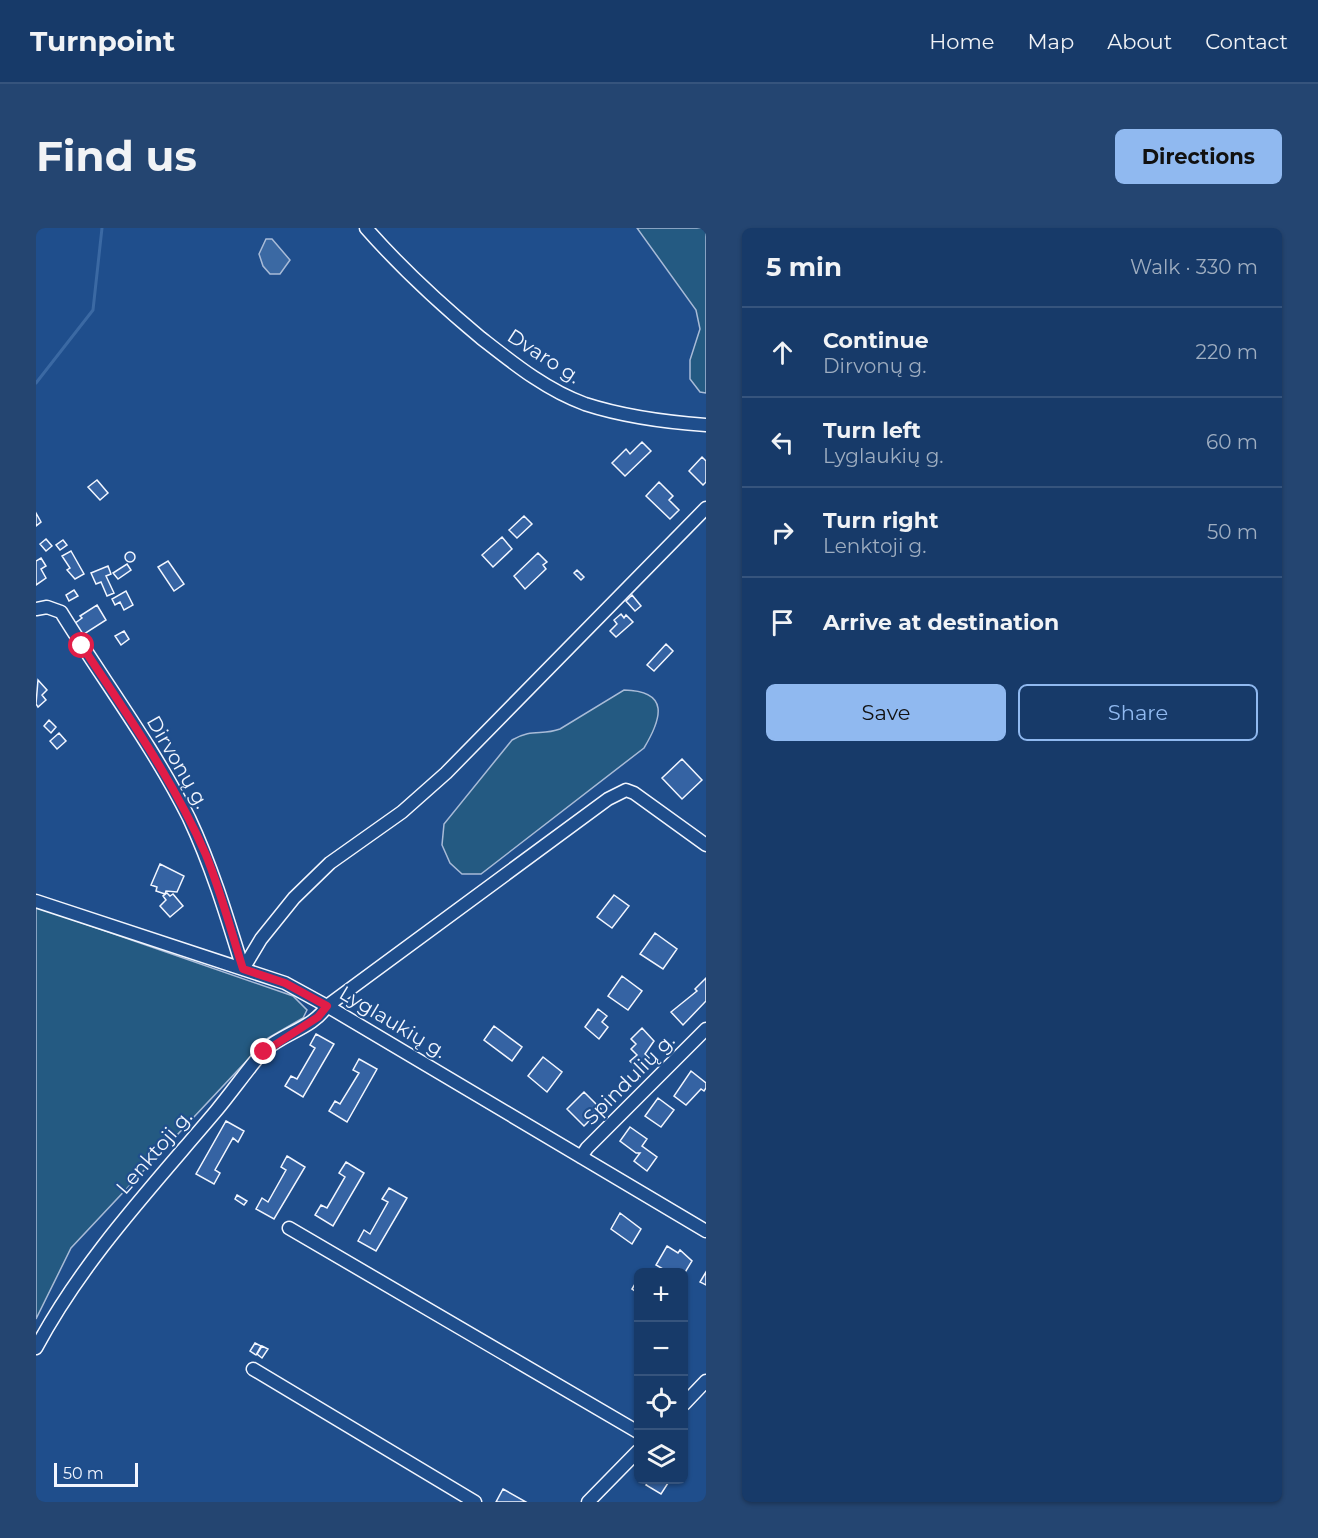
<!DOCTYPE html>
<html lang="en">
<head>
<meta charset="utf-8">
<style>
	:root { --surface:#173a69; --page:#244571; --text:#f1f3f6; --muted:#9eadc0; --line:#36547d; --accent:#90b9f0 }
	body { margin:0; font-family:Montserrat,sans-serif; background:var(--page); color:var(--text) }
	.controls { position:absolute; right:18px; bottom:18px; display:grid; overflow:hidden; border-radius:9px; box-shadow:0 2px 4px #0004 }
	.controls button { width:54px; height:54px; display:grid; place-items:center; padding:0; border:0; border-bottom:2px solid var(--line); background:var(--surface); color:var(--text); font:30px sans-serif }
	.scale { position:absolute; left:18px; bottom:15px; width:84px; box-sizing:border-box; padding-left:6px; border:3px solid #f2f6ff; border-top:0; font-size:16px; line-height:21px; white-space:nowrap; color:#f2f6ff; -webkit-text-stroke:4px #1f4e8c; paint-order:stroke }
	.stop { position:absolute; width:18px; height:18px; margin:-14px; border:4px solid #e11d48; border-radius:50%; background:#fff }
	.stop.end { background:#e11d48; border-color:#fff; box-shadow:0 2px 6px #0008 }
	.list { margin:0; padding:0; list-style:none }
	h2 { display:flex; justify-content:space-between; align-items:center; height:78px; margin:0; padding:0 24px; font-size:26px }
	h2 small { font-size:20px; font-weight:400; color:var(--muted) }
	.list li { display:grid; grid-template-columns:39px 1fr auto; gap:18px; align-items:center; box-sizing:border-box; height:90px; padding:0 24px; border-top:2px solid var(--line) }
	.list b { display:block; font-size:22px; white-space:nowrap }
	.list p { margin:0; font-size:20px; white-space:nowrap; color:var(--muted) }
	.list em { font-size:20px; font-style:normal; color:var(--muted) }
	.actions { display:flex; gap:12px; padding:18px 24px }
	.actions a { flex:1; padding:14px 0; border:2px solid var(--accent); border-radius:9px; text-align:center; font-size:21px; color:var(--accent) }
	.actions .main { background:var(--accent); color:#111 }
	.icon { flex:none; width:33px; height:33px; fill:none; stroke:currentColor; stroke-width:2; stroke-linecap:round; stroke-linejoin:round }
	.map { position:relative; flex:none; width:670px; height:1274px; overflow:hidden; border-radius:9px }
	header { display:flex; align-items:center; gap:36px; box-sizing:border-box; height:84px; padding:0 30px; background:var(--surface); border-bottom:2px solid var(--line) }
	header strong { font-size:28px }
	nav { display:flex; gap:33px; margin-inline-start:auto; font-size:21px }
	.intro { display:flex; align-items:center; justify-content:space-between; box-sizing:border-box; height:144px; padding:0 36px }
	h1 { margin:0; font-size:42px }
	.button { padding:15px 27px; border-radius:9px; background:var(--accent); color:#111; font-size:21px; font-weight:700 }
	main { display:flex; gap:36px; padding:0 36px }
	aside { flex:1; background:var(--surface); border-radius:9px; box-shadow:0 2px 4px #0004 }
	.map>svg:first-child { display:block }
	.green { fill:#245a82; stroke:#a8bbd7; stroke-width:1.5 }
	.water { fill:#3b69a3; stroke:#a8bbd7; stroke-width:1.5 }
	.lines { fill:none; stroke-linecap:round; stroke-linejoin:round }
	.stream { stroke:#3b69a3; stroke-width:3 }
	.building { fill:#3563a3; stroke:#f2f6ff; stroke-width:1.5 }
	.minor-casing { stroke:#f2f6ff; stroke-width:15 }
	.minor { stroke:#1f4e8c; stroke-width:12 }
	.route { stroke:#e11d48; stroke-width:8 }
	.labels { text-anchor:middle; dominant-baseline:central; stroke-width:4.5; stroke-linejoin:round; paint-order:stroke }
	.street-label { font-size:20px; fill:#f2f6ff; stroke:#1f4e8c }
</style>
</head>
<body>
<header>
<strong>Turnpoint</strong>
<nav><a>Home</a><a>Map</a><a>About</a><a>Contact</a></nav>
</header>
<div class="intro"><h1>Find us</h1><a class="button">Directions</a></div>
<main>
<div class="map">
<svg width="670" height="1274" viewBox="0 0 670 1274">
	<rect width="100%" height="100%" fill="#1f4e8c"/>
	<path class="green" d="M601,0H670V165L664,164L654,151V132L664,101L660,82Z
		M588,462C634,463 626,490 608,520L445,646H426L414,635L406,617L408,596L476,512C497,500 505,508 524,501Z
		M0,679L257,768L271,782L267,790L232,810L35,1020L0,1091Z"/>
	<path class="water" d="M230,11H236L254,32L244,46H234L227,38L223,26Z"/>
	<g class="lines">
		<path class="stream" d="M0,155L57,82L66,0"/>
	</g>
	<path class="building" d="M606,214L615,223L589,248L576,235L590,221L594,226Z
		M666,229L670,233V254L667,257L653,243Z
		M61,252L72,265L64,272L52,259Z
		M623,254L637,268L633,272L643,282L634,291L610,268Z
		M0,285L5,294L0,298Z
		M488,288L496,296L481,310L473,302Z
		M466,309L476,321L457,339L446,327Z
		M10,311L16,318L10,323L4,316Z
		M27,312L31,317L24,322L20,317Z
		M35,323L48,346L39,351L31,342L34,340L26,328Z
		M89 329a5 5 0 1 1 10 0a5 5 0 1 1-10 0Z
		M502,325L511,334L507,337L510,341L489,361L478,348Z
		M5,330L10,338L5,341L10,350L0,357V333Z
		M132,333L148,356L138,363L122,339Z
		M91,336L95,342L82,351L77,345Z
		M72,338L75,346L70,348L78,365L71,368L65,354L60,356L55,345Z
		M541,342L548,349L545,352L538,345Z
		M38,362L42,368L33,373L30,367Z
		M90,363L97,377L88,382L84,374L79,377L76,371Z
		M596,367L605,378L599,383L590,373Z
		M61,377L70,392L45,408L38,396L46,390L44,388Z
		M585,386L588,390L590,387L597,394L580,409L574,403L581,396L578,392Z
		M88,403L93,411L85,417L79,408Z
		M630,416L637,423L618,443L611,437Z
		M2,452L11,462L6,467L10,472L2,479L0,476Z
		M13,492L20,499L15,505L8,498Z
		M23,505L30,513L21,521L14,513Z
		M646,531L666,552L646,571L626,550Z
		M124,636L148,648L141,664L130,663L129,666L120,663L121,659L115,657Z
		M131,665L134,668L137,666L147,678L134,689L124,678L130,672L127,668Z
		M578,667L593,678L576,700L561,689Z
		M619,705L641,721L627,741L604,726Z
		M586,748L606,763L592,782L572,768Z
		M670,750V773L647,797L635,784L661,763L659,761Z
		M562,781L571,788L566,794L572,799L563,811L549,799Z
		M458,798L486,819L476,833L448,812Z
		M606,800L618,813L609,826L613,830L601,841L594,833L601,827L595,821L600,816L595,811Z
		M280,806L298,816L267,869L249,858L255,848L261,851L279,820L274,817Z
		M507,829L526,844L511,864L492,848Z
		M323,831L341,841L311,894L293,883L299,873L304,876L323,845L317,842Z
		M655,843L670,855V860L668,863L665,861L650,877L638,868Z
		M548,864L565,881L548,898L531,881Z
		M622,870L638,882L625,899L609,888Z
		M190,893L208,903L202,914L197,910L179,942L184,945L178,956L160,946Z
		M594,899L611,911L606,918L621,929L611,943L598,933L604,925H600L584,913Z
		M251,928L269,939L238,991L220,981L226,970L232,974L250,942L245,939Z
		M310,934L328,945L297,998L279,987L285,977L291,980L309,949L303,945Z
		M353,960L371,970L340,1023L322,1013L328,1002L334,1006L352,974L346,971Z
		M201,967L211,973L208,977L199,971Z
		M584,985L605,1001L596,1016L575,1001Z
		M631,1018L642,1025L644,1022L656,1033L648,1046L632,1044L620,1037Z
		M670,1044V1057L664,1054Z
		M602,1051V1065L596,1061Z
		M219,1115L225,1118L220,1127L214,1123Z
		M226,1118L232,1121L226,1130L221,1126Z
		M613,1252H634L625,1266L610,1257Z
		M467,1261L490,1274H460Z"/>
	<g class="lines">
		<g class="minor-casing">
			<path id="minor" d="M330,0C366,41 403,75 445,110C477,135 510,162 549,176C589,189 628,194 670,197
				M0,381L11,379L25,384C67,452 117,518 153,590C176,639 191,689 207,741
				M0,673L249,755L291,778L670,1003
				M207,741L225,711L258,670L294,635L366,584L410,545L670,280
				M545,929L551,920L670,801
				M253,1000L602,1204
				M0,1120C47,1032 115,960 180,883C195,865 209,845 225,826C243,806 277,801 291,778L572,571L590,562L598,565L670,617
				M217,1141L439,1274
				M648,1176L670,1153
				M552,1274L602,1223"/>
		</g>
		<use href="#minor" class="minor"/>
	</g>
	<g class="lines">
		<path class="route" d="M46,418C90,485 138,553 170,627C185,664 195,703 207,741L249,755L291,778L282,789L228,824"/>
	</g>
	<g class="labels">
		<g class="street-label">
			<text transform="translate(508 128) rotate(33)">Dvaro g.</text>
			<text transform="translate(142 534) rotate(60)">Dirvonų g.</text>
			<text transform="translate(357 794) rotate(31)">Lyglaukių g.</text>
			<text transform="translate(593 851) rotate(-45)">Spindulių g.</text>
			<text transform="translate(118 924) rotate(-49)">Lenktoji g.</text>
		</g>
	</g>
</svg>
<div class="controls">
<button>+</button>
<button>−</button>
<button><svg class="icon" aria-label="locate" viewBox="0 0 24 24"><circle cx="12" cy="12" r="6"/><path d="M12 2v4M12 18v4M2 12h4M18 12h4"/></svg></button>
<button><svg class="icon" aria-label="layers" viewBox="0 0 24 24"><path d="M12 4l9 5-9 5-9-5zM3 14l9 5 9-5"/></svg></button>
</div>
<div class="scale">50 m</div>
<div class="stop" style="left:46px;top:418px"></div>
<div class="stop end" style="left:228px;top:824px"></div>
</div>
<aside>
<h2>5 min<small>Walk · 330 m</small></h2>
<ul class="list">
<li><svg class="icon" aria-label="ahead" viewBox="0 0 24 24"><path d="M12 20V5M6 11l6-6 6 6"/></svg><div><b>Continue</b><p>Dirvonų g.</p></div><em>220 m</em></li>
<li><svg class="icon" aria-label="left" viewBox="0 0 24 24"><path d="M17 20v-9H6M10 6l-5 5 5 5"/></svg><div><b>Turn left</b><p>Lyglaukių g.</p></div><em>60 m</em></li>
<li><svg class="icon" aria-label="right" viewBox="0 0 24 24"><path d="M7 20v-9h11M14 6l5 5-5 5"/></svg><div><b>Turn right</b><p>Lenktoji g.</p></div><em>50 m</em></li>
<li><svg class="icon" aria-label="arrive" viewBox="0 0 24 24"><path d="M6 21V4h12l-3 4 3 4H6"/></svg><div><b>Arrive at destination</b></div></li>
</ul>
<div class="actions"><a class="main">Save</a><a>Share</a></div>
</aside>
</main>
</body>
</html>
